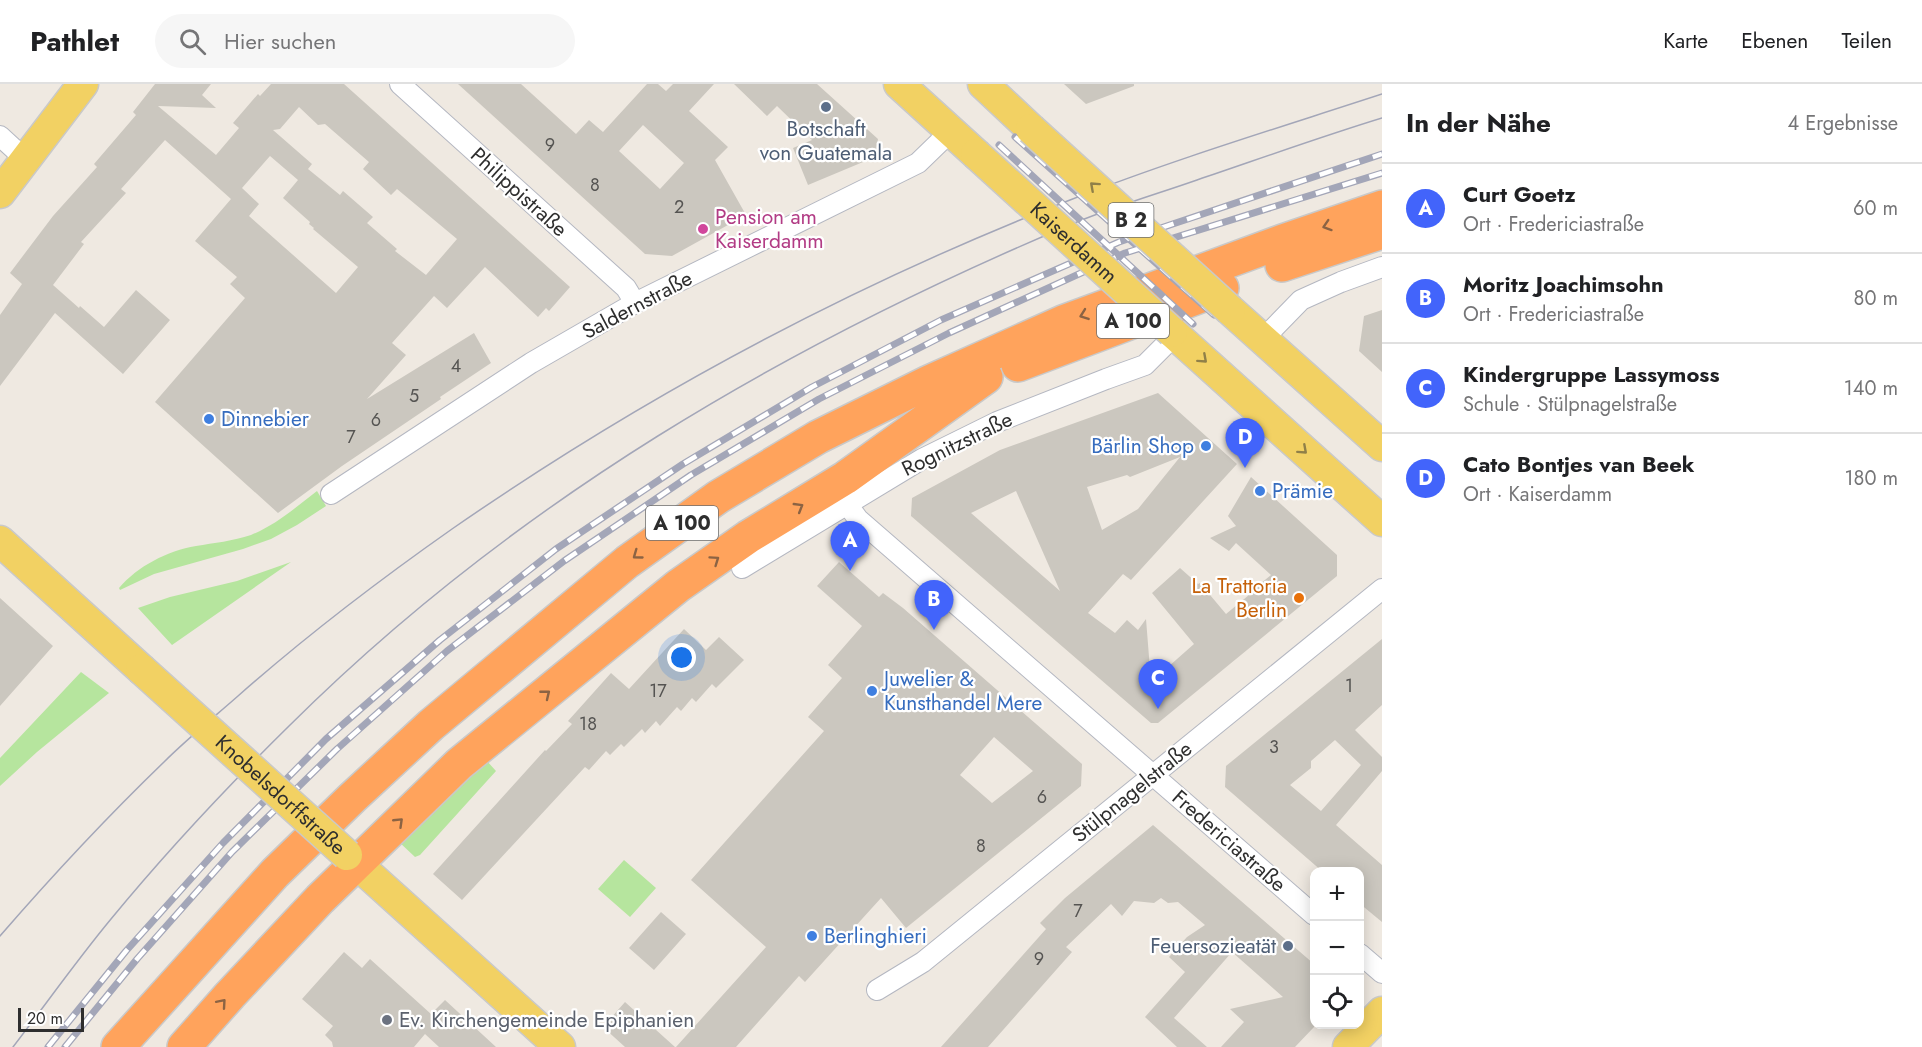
<!DOCTYPE html>
<html lang="de">
<head>
<meta charset="utf-8">
<style>
	:root { --surface:#fff; --page:#f6f6f6; --text:#202124; --muted:#757577; --line:#e0e0e0; --accent:#4264fb }
	body { margin:0; font-family:Jost,sans-serif; background:var(--page); color:var(--text) }
	.controls { position:absolute; right:18px; bottom:18px; display:grid; overflow:hidden; border-radius:12px; box-shadow:0 3px 15px #0003 }
	.controls button { width:54px; height:54px; display:grid; place-items:center; padding:0; border:0; border-bottom:2px solid var(--line); background:var(--surface); color:var(--text); font:30px sans-serif }
	.scale { position:absolute; left:18px; bottom:15px; width:66px; box-sizing:border-box; padding-left:6px; border:3px solid #2e2e2e; border-top:0; font-size:16px; line-height:21px; white-space:nowrap; color:#2e2e2e; -webkit-text-stroke:4px #fff; paint-order:stroke }
	.you { position:absolute; left:682px; top:574px; width:21px; height:21px; margin:-15px; border:4px solid #fff; border-radius:50%; background:#1a73e8; box-shadow:0 0 0 9px #1a73e833 }
	.badge { display:grid; place-items:center; width:39px; height:39px; border-radius:50%; background:var(--accent); color:#fff; font-size:20px; font-weight:700 }
	.pin { position:absolute; translate:-50% -50px; filter:drop-shadow(0 2px 3px #0008) }
	.pin::after { content:''; position:absolute; top:32px; width:21px; height:18px; background:inherit; clip-path:polygon(0 0,100% 0,50% 100%) }
	.list { margin:0; padding:0; list-style:none }
	h2 { display:flex; justify-content:space-between; align-items:center; height:78px; margin:0; padding:0 24px; font-size:26px }
	h2 small { font-size:20px; font-weight:400; color:var(--muted) }
	.list li { display:grid; grid-template-columns:39px 1fr auto; gap:18px; align-items:center; box-sizing:border-box; height:90px; padding:0 24px; border-top:2px solid var(--line) }
	.list b { display:block; font-size:22px; white-space:nowrap }
	.list p { margin:0; font-size:20px; white-space:nowrap; color:var(--muted) }
	.list em { font-size:20px; font-style:normal; color:var(--muted) }
	.icon { flex:none; width:33px; height:33px; fill:none; stroke:currentColor; stroke-width:2; stroke-linecap:round; stroke-linejoin:round }
	.map { position:relative; flex:none; width:1382px; height:963px; overflow:hidden }
	header { display:flex; align-items:center; gap:36px; box-sizing:border-box; height:84px; padding:0 30px; background:var(--surface); border-bottom:2px solid var(--line) }
	header strong { font-size:28px }
	nav { display:flex; gap:33px; margin-inline-start:auto; font-size:21px }
	.search { width:420px; height:54px; background:var(--page); display:flex; align-items:center; gap:15px; box-sizing:border-box; padding:0 21px; border-radius:33px; color:var(--muted); font-size:22px }
	main { display:flex }
	aside { flex:1; background:var(--surface) }
	.map>svg:first-child { display:block }
	.green { fill:#b6e59e }
	.building { fill:#cbc7bf; fill-rule:evenodd }
	.lines { fill:none; stroke-linecap:round; stroke-linejoin:round }
	.minor-casing { stroke:#b4b7c1; stroke-width:22 }
	.primary-casing { stroke:#c9c9c9; stroke-width:33 }
	.motorway-casing { stroke:#c9c9c9; stroke-width:36 }
	.minor { stroke:#fff; stroke-width:20 }
	.primary { stroke:#f2d163; stroke-width:30 }
	.motorway { stroke:#ffa35c; stroke-width:33 }
	.tram { stroke:#a3a6b8; stroke-width:1.5 }
	.rail-casing { stroke:#a3a6b8; stroke-width:7 }
	.rail { stroke:#fff; stroke-width:4.5; stroke-dasharray:14; stroke-linecap:butt }
	.primary-bridge-casing { stroke:#c9c9c9; stroke-width:33; stroke-linecap:butt }
	.primary-bridge { stroke:#f2d163; stroke-width:30 }
	.oneway { stroke:#908048 }
	.oneway2 { stroke:#8c6343 }
	.service-dot { fill:#5c6f8a; stroke:#fff; stroke-width:2 }
	.hotel-dot { fill:#d1479c; stroke:#fff; stroke-width:2 }
	.shop-dot { fill:#3f7fe0; stroke:#fff; stroke-width:2 }
	.food-dot { fill:#e8710a; stroke:#fff; stroke-width:2 }
	.worship-dot { fill:#6b7280; stroke:#fff; stroke-width:2 }
	.labels { text-anchor:middle; dominant-baseline:central; stroke-width:4.5; stroke-linejoin:round; paint-order:stroke }
	.number-label { font-size:18px; fill:#555452 }
	.shield { fill:#fff; stroke:#6d6d6d; stroke-width:1.5 }
	.shield-label { font-size:20px; font-weight:bold; fill:#2e2e2e }
	.service-label { font-size:21px; fill:#4e5e75; stroke:#fff }
	.street-label { font-size:21px; fill:#2e2e2e; stroke:#fff }
	.hotel-label { font-size:21px; fill:#b23c85; stroke:#fff; text-anchor:start }
	.shop-label { font-size:21px; fill:#366cbe; stroke:#fff; text-anchor:start }
	.food-label { font-size:21px; fill:#c56008; stroke:#fff; text-anchor:end }
	.worship-label { font-size:21px; fill:#5b616d; stroke:#fff; text-anchor:start }
</style>
</head>
<body>
<header>
<strong>Pathlet</strong>
<div class="search"><svg class="icon" aria-label="search" viewBox="0 0 24 24"><circle cx="10" cy="10" r="6"/><path d="M15 15l6 6"/></svg>Hier suchen</div>
<nav><a>Karte</a><a>Ebenen</a><a>Teilen</a></nav>
</header>
<main>
<div class="map">
<svg width="1382" height="963" viewBox="0 0 1382 963">
	<rect width="100%" height="100%" fill="#efe9e1"/>
	<path class="green" d="M317,407L326,422L297,441L271,455L243,465L154,490L120,506L119,504C138,482 167,467 196,462C214,459 233,457 251,451C276,441 296,423 317,407Z
		M291,478L172,561L138,524L170,513L237,497Z
		M81,588L109,609L37,668L0,702V674Z
		M486,676L496,687L420,771L415,773L398,757Z
		M624,776L656,804L630,833L598,805Z"/>
	<path class="building" d="M155,0H211L202,11L216,24L158,22L216,71L239,44L233,39L258,10L260,12L271,0H344L570,203L549,227L546,224L538,233L485,183L447,224L434,212L392,259L406,271L367,315L474,249L491,279L440,313L441,315L342,382L278,429L155,318L245,214L230,200L237,193L195,157L231,115L165,56L121,105L126,109L81,158L84,160L53,201L79,224L80,222L104,243L136,206L170,236L123,290L55,229L0,302V231L22,200L10,189L53,132L97,83L94,80L136,31L133,28ZM299,23L318,41L325,40L369,78L363,85L391,111L397,105L457,155L426,191L395,167L397,165L367,139L373,133L343,107L340,111L308,85L312,80L273,46L280,45ZM270,72L298,96L283,114L310,138L309,140L314,144L313,145L358,183L336,209L249,132L259,120L242,104Z
		M458,0H521L576,50L589,36L603,48L647,0H658L666,7L673,0H714L689,27L728,63L715,76L746,131L672,172L645,170ZM643,41L684,79L660,105L619,67Z
		M734,0H817L878,55L875,73L808,101L793,64L812,56L777,22L767,32Z
		M1064,0H1134V2L1086,20Z
		M1382,226V288L1359,267L1364,232Z
		M1158,309L1237,380L1131,496L1123,490L1088,529L1115,549L1127,536L1138,546L1146,535L1151,598L1194,560L1152,509L1180,484L1198,500L1200,499L1226,530L1255,506L1254,505L1271,491L1236,459L1229,467L1210,454L1236,442L1228,432L1251,393L1337,471V492L1158,639H1151L911,432L912,414L1000,366ZM1180,373L1138,425L1102,446L1087,403L1127,391L1130,393ZM1016,407L1060,507L971,429Z
		M839,478L879,513L883,509L903,524L1082,680L1081,702L906,844L881,814L805,898L799,892L736,963H676L766,863L691,796L824,647L808,633L842,594L828,581L862,542L817,502ZM994,653L1033,687L992,719L960,691Z
		M0,514L53,562L0,622Z
		M684,545L706,566L719,553L744,576L716,604L712,600L696,618L692,614L681,627L677,623L660,642L656,637L645,649L642,645L624,663L621,660L610,671L606,667L589,686L585,683L462,816L433,790L545,666L546,667L572,640L568,637L611,589L629,605Z
		M1382,555V621L1355,646L1382,673V687L1336,741L1382,781V838L1359,819V788H1323L1225,703L1226,682ZM1335,656L1361,681L1321,727L1290,701L1311,684V677Z
		M1153,741L1314,880V943L1295,963H1221L1244,938L1230,925L1283,913L1232,868L1174,934L1207,963H1177L1145,933L1185,888L1169,873L1187,853L1205,841L1178,818L1168,819L1161,814L1154,819L1134,817L1122,832L1111,820L1066,863L1072,868L988,963H941L1046,845L1040,839L1065,814Z
		M661,828L686,850L654,886L629,864Z
		M344,868L362,884L370,875L431,930L445,916L496,963H439L425,950L414,963H333L332,958L325,951L333,942L302,915Z
		M625,918L675,963H625L603,943Z"/>
	<g class="lines">
		<g class="minor-casing">
			<path id="minor" d="M400,0L626,204L635,219
				M0,52L25,75
				M1263,255L1301,216L1341,198L1382,183
				M331,410L531,279L635,219L918,79L950,48
				M847,420L858,435L1314,831
				M742,484L922,375L997,338L1106,295L1145,281L1176,250
				M1360,870L1382,889
				M877,906L923,878L1382,505"/>
		</g>
		<g class="primary-casing">
			<path id="primary" d="M899,0L976,70
				M983,0L1031,45
				M0,109L83,0
				M1230,226L1382,362
				M1172,248L1382,437
				M0,457L141,585
				M347,771L560,963
				M1348,963L1382,928"/>
		</g>
		<g class="motorway-casing">
			<path id="motorway" d="M1282,181L1382,148
				M1018,281L1222,204
				M118,963L275,789L352,714L431,641L627,478L718,413L818,353L929,298L1063,238L1283,157L1382,123
				M184,963L230,911L320,815L459,680L678,502L748,453L845,394L986,293"/>
		</g>
		<use href="#minor" class="minor"/>
		<use href="#primary" class="primary"/>
		<use href="#motorway" class="motorway"/>
		<path class="tram" d="M0,852C52,792 107,733 164,678C187,655 213,634 238,612C306,552 378,497 452,445C644,312 852,201 1070,116C1172,76 1278,44 1382,10
			M13,963C46,920 77,876 111,835C167,767 227,703 289,642C514,418 786,260 1077,138C1116,122 1157,110 1197,96C1259,75 1320,53 1382,34"/>
		<g class="rail-casing">
			<path id="rail" d="M1015,53L1214,231
				M999,61L1193,240
				M48,963L126,867L223,759L326,655L440,556L556,465L683,380L812,303L941,236L1119,158L1382,70
				M65,963L137,875L232,768L337,665L447,567L564,477L691,391L819,315L949,249L1125,169L1382,89"/>
		</g>
		<use href="#rail" class="rail"/>
		<g class="primary-bridge-casing">
			<g id="primary-bridge">
				<path d="M1031,45L1230,226"/>
				<path id="s1" d="M976,70L1172,248"/>
				<path id="s2" d="M141,585L347,771"/>
			</g>
		</g>
		<use href="#primary-bridge" class="primary-bridge"/>
	</g>
	<defs><path id="oneway-chevron" d="M-2-3.5L2.5 0L-2 3.5" fill="none" stroke-width="1.6" stroke-linecap="round" stroke-linejoin="round" transform="scale(1.5)"/></defs>
	<g class="oneway">
		<use href="#oneway-chevron" transform="translate(1094 102) rotate(-138)"/>
		<use href="#oneway-chevron" transform="translate(1203 275) rotate(42)"/>
		<use href="#oneway-chevron" transform="translate(1303 366) rotate(42)"/>
	</g>
	<g class="oneway2">
		<use href="#oneway-chevron" transform="translate(1327 142) rotate(162)"/>
		<use href="#oneway-chevron" transform="translate(1084 231) rotate(160)"/>
		<use href="#oneway-chevron" transform="translate(799 423) rotate(-31)"/>
		<use href="#oneway-chevron" transform="translate(637 471) rotate(144)"/>
		<use href="#oneway-chevron" transform="translate(715 476) rotate(-35)"/>
		<use href="#oneway-chevron" transform="translate(546 610) rotate(-39)"/>
		<use href="#oneway-chevron" transform="translate(399 738) rotate(-44)"/>
		<use href="#oneway-chevron" transform="translate(222 919) rotate(-49)"/>
	</g>
	<g class="service-dot">
		<circle cx="826" cy="23" r="6"/>
		<circle cx="1288" cy="862" r="6"/>
	</g>
	<circle class="hotel-dot" cx="703" cy="145" r="6"/>
	<g class="shop-dot">
		<circle cx="209" cy="335" r="6"/>
		<circle cx="1206" cy="362" r="6"/>
		<circle cx="1260" cy="407" r="6"/>
		<circle cx="872" cy="607" r="6"/>
		<circle cx="812" cy="852" r="6"/>
	</g>
	<circle class="food-dot" cx="1299" cy="514" r="6"/>
	<circle class="worship-dot" cx="387" cy="936" r="6"/>
	<g class="labels">
		<g class="number-label">
			<text x="550" y="61">9</text>
			<text x="595" y="101">8</text>
			<text x="679" y="123">2</text>
			<text x="456" y="282">4</text>
			<text x="414" y="312">5</text>
			<text x="376" y="336">6</text>
			<text x="351" y="353">7</text>
			<text x="1349" y="602">1</text>
			<text x="658" y="607">17</text>
			<text x="588" y="640">18</text>
			<text x="1274" y="663">3</text>
			<text x="1042" y="713">6</text>
			<text x="981" y="762">8</text>
			<text x="1078" y="827">7</text>
			<text x="1039" y="875">9</text>
		</g>
		<g class="shield">
			<rect x="1108.5" y="119" width="45" height="34" rx="4.5"/>
			<rect x="1097" y="220" width="72" height="34" rx="4.5"/>
			<rect x="646" y="422" width="72" height="34" rx="4.5"/>
		</g>
		<g class="shield-label">
			<text x="1131" y="136">B 2</text>
			<text x="1133" y="237">A 100</text>
			<text x="682" y="439">A 100</text>
		</g>
		<g class="service-label">
			<text x="826" y="45">Botschaft<tspan x="826" dy="24">von Guatemala</tspan></text>
			<text x="1276" y="862" text-anchor="end">Feuersozieatät</text>
		</g>
		<g class="street-label">
			<text transform="translate(519 108) rotate(42)">Philippistraße</text>
			<text stroke="none"><textPath href="#s1" startOffset="132">Kaiserdamm</textPath></text>
			<text transform="translate(637 221) rotate(-28)">Saldernstraße</text>
			<text transform="translate(957 360) rotate(-26)">Rognitzstraße</text>
			<text transform="translate(1132 708) rotate(-39)">Stülpnagelstraße</text>
			<text stroke="none"><textPath href="#s2" startOffset="188">Knobelsdorffstraße</textPath></text>
			<text transform="translate(1229 757) rotate(41)">Fredericiastraße</text>
		</g>
		<g class="hotel-label">
			<text x="715" y="133">Pension am<tspan x="715" dy="24">Kaiserdamm</tspan></text>
		</g>
		<g class="shop-label">
			<text x="221" y="335">Dinnebier</text>
			<text x="1194" y="362" text-anchor="end">Bärlin Shop</text>
			<text x="1272" y="407">Prämie</text>
			<text x="884" y="595">Juwelier &amp;<tspan x="884" dy="24">Kunsthandel Mere</tspan></text>
			<text x="824" y="852">Berlinghieri</text>
		</g>
		<g class="food-label">
			<text x="1287" y="502">La Trattoria<tspan x="1287" dy="24">Berlin</tspan></text>
		</g>
		<g class="worship-label">
			<text x="399" y="936">Ev. Kirchengemeinde Epiphanien</text>
		</g>
	</g>
</svg>
<div class="controls">
<button>+</button>
<button>−</button>
<button><svg class="icon" aria-label="locate" viewBox="0 0 24 24"><circle cx="12" cy="12" r="6"/><path d="M12 2v4M12 18v4M2 12h4M18 12h4"/></svg></button>
</div>
<div class="scale">20 m</div>
<div class="you"></div>
<div class="pin badge" style="left:850px;top:487px">A</div>
<div class="pin badge" style="left:934px;top:546px">B</div>
<div class="pin badge" style="left:1158px;top:625px">C</div>
<div class="pin badge" style="left:1245px;top:384px">D</div>
</div>
<aside>
<h2>In der Nähe<small>4 Ergebnisse</small></h2>
<ul class="list">
<li><span class="badge">A</span><div><b>Curt Goetz</b><p>Ort · Fredericiastraße</p></div><em>60 m</em></li>
<li><span class="badge">B</span><div><b>Moritz Joachimsohn</b><p>Ort · Fredericiastraße</p></div><em>80 m</em></li>
<li><span class="badge">C</span><div><b>Kindergruppe Lassymoss</b><p>Schule · Stülpnagelstraße</p></div><em>140 m</em></li>
<li><span class="badge">D</span><div><b>Cato Bontjes van Beek</b><p>Ort · Kaiserdamm</p></div><em>180 m</em></li>
</ul>
</aside>
</main>
</body>
</html>
